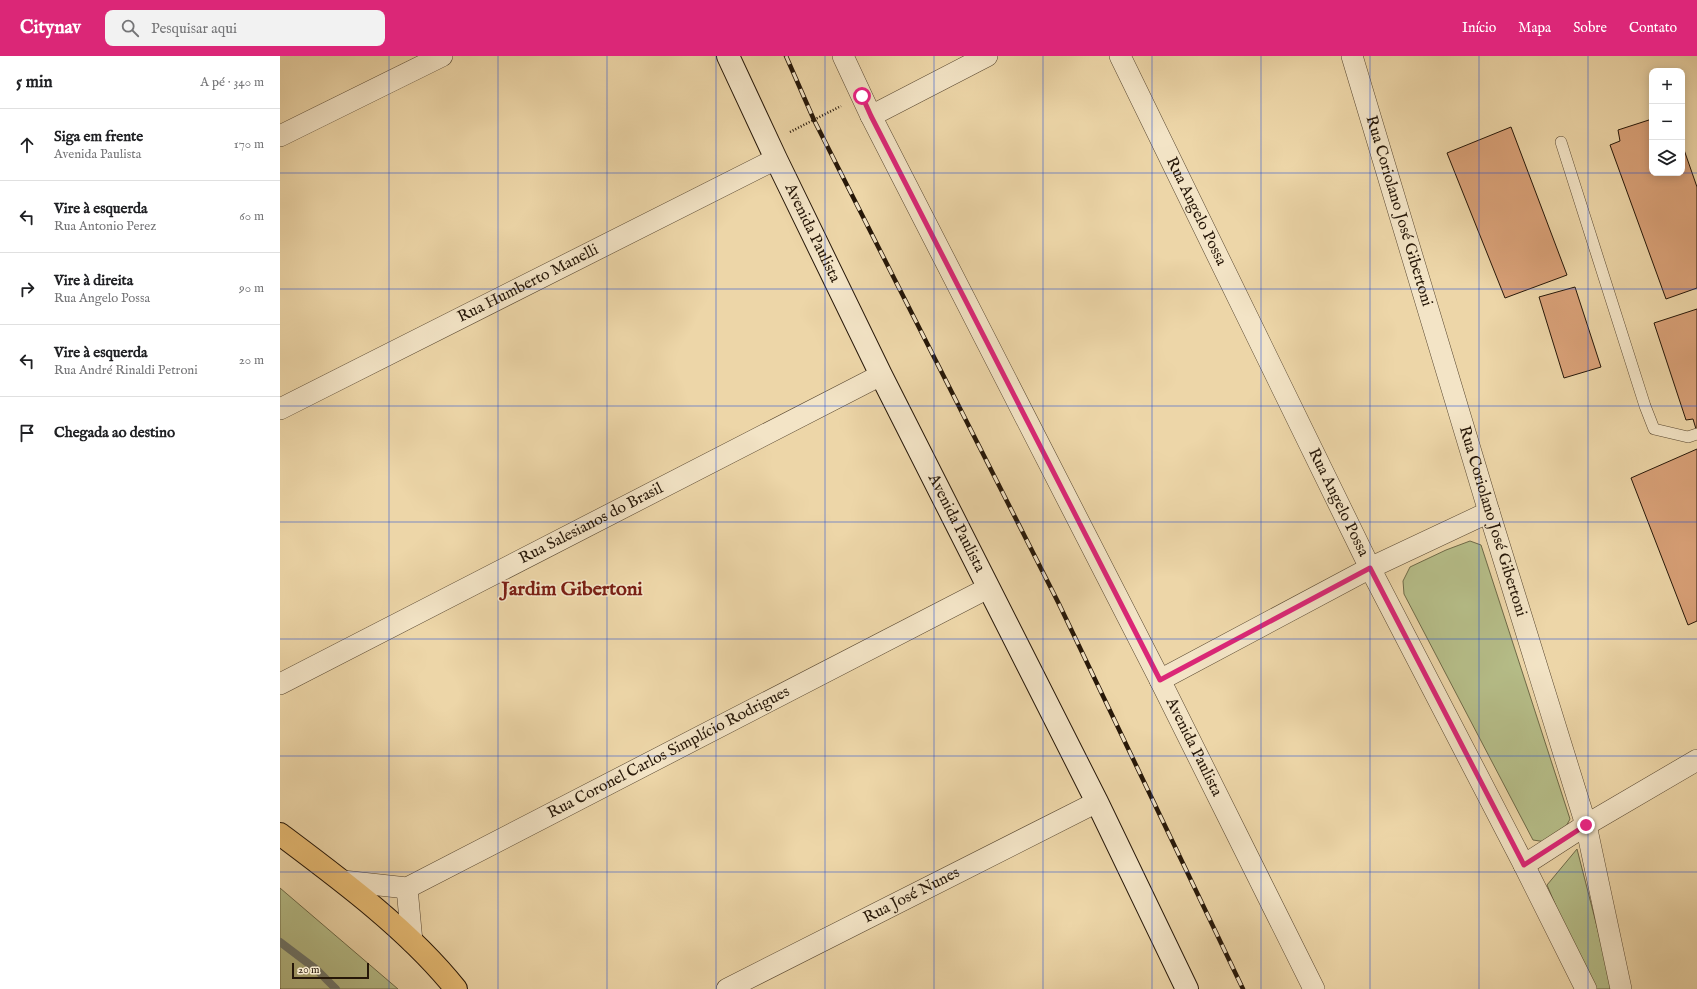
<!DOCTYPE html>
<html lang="pt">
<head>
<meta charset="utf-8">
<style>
	:root { --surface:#fff; --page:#f2f2f2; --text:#202124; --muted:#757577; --line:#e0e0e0; --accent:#db2777 }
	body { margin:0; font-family:"IM FELL English",serif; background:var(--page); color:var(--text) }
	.controls { position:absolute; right:12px; top:12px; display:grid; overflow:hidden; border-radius:8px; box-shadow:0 2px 10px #0003 }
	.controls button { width:36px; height:36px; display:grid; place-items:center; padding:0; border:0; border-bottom:1px solid var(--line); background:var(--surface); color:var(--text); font:20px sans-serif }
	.scale { position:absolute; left:12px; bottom:10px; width:77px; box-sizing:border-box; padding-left:4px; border:2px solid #261708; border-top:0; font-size:11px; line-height:14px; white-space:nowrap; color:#261708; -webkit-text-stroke:3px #f3e4c6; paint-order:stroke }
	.stop { position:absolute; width:12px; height:12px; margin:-9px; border:3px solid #db2777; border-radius:50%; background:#fff }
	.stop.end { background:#db2777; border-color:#fff; box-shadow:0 1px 4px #0008 }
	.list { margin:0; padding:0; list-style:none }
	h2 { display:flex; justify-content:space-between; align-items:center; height:52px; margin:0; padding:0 16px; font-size:17px }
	h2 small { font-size:13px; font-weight:400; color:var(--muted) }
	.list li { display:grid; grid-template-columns:26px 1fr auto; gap:12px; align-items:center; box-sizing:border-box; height:72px; padding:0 16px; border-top:1px solid var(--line) }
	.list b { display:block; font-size:15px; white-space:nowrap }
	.list p { margin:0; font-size:13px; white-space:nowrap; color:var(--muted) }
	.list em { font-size:13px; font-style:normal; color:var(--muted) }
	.icon { flex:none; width:22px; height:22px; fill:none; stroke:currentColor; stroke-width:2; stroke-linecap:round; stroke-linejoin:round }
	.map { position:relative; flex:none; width:1417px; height:933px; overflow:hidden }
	header { display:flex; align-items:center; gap:24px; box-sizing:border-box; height:56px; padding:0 20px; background:var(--accent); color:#fff }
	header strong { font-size:19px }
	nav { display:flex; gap:22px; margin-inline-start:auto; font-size:14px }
	.search { width:280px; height:36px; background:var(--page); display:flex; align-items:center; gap:10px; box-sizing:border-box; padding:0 14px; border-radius:8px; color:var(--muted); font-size:15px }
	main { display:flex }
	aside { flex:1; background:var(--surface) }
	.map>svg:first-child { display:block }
	.green { fill:#b6be89; stroke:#6e6a48 }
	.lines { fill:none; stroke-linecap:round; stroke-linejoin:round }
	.stream { stroke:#6d776e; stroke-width:8 }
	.building { fill:#d9a178; stroke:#261708 }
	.lane-casing { stroke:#584730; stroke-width:12 }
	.street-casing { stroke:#584730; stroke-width:22 }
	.secondary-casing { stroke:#261708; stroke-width:24 }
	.primary-casing { stroke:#261708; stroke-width:24 }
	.path { stroke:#261708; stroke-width:2.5; stroke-dasharray:1 2; stroke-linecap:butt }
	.lane { stroke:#f3e4c6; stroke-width:11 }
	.street { stroke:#f3e4c6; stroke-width:21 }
	.secondary { stroke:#f3e4c6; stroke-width:22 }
	.primary { stroke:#e6bb74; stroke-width:22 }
	.rail-casing { stroke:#261708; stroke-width:4.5 }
	.rail { stroke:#f3e4c6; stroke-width:3; stroke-dasharray:9; stroke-linecap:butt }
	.route { stroke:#db2777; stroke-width:5 }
	.grid { fill:none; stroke:#1d4ed8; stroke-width:1; stroke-opacity:0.55 }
	.labels { text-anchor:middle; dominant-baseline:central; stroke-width:3; stroke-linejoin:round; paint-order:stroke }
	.street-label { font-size:16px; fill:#261708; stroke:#f3e4c6 }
	.district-label { font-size:20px; font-weight:bold; fill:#7a1f14; stroke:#f3e4c6 }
</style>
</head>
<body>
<header>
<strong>Citynav</strong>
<div class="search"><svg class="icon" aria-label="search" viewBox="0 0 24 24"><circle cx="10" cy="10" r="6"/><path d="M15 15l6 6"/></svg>Pesquisar aqui</div>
<nav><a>Início</a><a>Mapa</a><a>Sobre</a><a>Contato</a></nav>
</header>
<main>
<aside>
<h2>5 min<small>A pé · 340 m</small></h2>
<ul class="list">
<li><svg class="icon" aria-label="ahead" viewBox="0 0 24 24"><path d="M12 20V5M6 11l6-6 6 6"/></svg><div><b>Siga em frente</b><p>Avenida Paulista</p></div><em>170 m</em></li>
<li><svg class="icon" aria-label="left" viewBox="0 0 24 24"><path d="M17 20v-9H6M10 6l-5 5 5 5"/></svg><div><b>Vire à esquerda</b><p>Rua Antonio Perez</p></div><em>60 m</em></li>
<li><svg class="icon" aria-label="right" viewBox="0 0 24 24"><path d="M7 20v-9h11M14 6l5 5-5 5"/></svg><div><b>Vire à direita</b><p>Rua Angelo Possa</p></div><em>90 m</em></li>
<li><svg class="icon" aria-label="left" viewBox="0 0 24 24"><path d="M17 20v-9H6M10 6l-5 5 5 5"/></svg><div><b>Vire à esquerda</b><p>Rua André Rinaldi Petroni</p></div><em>20 m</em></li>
<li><svg class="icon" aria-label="arrive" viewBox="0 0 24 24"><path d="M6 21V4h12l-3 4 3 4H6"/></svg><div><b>Chegada ao destino</b></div></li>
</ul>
</aside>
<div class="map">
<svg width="1417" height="933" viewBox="0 0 1417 933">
	<rect width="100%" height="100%" fill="#edd6a8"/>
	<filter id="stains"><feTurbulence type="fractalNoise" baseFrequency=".005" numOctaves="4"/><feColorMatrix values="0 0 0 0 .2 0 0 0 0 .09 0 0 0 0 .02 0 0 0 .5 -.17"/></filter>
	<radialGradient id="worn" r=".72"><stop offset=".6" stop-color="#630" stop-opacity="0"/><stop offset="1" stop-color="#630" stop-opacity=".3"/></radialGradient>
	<path class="green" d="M1190,485L1201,489L1290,763L1283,776L1266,786L1253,784L1124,538L1123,525L1130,511L1166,494Z
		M1297,793L1333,933H1311L1267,829Z
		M0,832L118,933H1L0,932Z"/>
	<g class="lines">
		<path class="stream" d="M0,886L37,914L56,933"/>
	</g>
	<path class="building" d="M1372,63V117H1402V88L1417,131V232L1386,243L1330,89L1340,85L1338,74Z
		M1231,71L1287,219L1225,242L1167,97Z
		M1295,231L1321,311L1284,322L1259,241Z
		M1417,253V373H1416L1413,363L1406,364L1374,267Z
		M1417,393V565L1408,569L1351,422Z"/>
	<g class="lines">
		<g class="lane-casing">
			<path id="lane" d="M1281,86L1365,350L1374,373L1408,381L1417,378"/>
		</g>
		<g class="street-casing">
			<g id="street">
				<path id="s1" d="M563,0L591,60L880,624L1034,933"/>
				<path id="s2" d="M840,0L1090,512L1244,809L1306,933"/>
				<path id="s3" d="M1072,0L1209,456L1306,769L1341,933"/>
				<path d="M591,60L707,0"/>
				<path d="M0,80L162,0"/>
				<path id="s4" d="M0,353L496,103"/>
				<path d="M880,624L1090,512L1209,456"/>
				<path id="s5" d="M0,628L601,319"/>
				<path d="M1244,809L1306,769L1417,704"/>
				<path id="s6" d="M63,825L127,832L708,532"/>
				<path d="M127,832L132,886"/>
				<path id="s7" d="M447,933L817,746"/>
			</g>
		</g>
		<g class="secondary-casing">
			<g id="secondary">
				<path id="s8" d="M448,0L496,103L601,319L817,746L907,933"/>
			</g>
		</g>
		<g class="primary-casing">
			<path id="primary" d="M0,778C60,823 129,874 176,933"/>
		</g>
		<path class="path" d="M510,76L561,50"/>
		<use href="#lane" class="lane"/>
		<use href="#street" class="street"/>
		<use href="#secondary" class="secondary"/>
		<use href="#primary" class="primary"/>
		<g class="rail-casing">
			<path id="rail" d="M506,0L534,64L779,548L963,933"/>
		</g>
		<use href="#rail" class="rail"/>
	</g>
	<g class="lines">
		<path class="route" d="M582,40L591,60L880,624L1090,512L1244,809L1306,769"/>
	</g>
	<path class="grid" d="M109,0V933M218,0V933M327,0V933M436,0V933M545,0V933M654,0V933M763,0V933M872,0V933M981,0V933M1090,0V933M1199,0V933M1308,0V933M0,117H1372M1402,117H1417M0,233H1417M0,350H1417M0,466H1417M0,583H1417M0,700H1417M0,816H1417"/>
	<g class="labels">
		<g class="street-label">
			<text stroke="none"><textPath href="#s3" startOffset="162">Rua Coriolano José Gibertoni</textPath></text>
			<text stroke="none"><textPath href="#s2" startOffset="173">Rua Angelo Possa</textPath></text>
			<text stroke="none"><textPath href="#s8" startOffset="196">Avenida Paulista</textPath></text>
			<text stroke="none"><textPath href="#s4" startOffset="278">Rua Humberto Manelli</textPath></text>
			<text stroke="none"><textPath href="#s2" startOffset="497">Rua Angelo Possa</textPath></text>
			<text stroke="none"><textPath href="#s3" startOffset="486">Rua Coriolano José Gibertoni</textPath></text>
			<text stroke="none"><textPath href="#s8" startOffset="520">Avenida Paulista</textPath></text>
			<text stroke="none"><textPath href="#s5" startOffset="350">Rua Salesianos do Brasil</textPath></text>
			<text stroke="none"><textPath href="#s1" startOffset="775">Avenida Paulista</textPath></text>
			<text stroke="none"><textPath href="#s6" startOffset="359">Rua Coronel Carlos Simplício Rodrigues</textPath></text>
			<text stroke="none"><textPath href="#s7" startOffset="207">Rua José Nunes</textPath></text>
		</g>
		<g class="district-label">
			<text x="292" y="533">Jardim Gibertoni</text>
		</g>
	</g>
	<rect width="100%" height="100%" filter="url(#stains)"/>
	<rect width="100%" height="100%" fill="url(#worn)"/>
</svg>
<div class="controls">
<button>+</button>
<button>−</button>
<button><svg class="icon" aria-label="layers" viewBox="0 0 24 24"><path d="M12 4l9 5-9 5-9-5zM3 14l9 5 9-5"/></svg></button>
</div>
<div class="scale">20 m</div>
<div class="stop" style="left:582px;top:40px"></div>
<div class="stop end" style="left:1306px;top:769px"></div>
</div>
</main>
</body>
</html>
